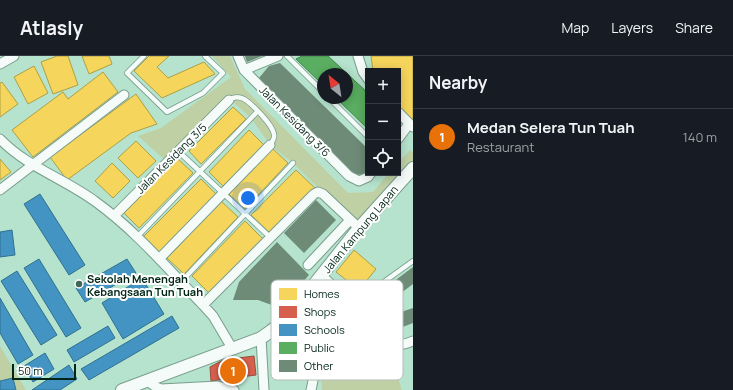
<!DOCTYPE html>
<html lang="en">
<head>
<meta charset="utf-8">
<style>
	:root { --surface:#171b24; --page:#242831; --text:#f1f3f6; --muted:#9ea1a6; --line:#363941; --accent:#2563eb }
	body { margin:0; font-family:Manrope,sans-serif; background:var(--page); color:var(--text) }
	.controls { position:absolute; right:12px; top:12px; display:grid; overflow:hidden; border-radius:0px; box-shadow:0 2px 10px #0003 }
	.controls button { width:36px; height:36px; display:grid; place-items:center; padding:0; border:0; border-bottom:1px solid var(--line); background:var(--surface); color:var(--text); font:20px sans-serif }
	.compass { position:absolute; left:317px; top:12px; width:36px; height:36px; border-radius:50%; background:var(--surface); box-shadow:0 2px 10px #0003; rotate:330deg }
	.scale { position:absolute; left:12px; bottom:10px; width:64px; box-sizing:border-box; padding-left:4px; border:2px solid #002416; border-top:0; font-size:11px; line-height:14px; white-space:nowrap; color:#002416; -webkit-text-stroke:3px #fff; paint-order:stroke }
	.you { position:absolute; left:248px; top:142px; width:14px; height:14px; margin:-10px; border:3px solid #fff; border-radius:50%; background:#1a73e8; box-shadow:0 0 0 6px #1a73e833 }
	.badge { display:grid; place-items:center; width:26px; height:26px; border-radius:50%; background:var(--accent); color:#fff; font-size:13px; font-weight:700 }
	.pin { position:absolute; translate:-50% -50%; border:2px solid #fff; box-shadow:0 1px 4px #0006 }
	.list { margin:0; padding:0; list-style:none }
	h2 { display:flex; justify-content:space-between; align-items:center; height:52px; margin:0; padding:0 16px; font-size:17px }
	h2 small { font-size:13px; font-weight:400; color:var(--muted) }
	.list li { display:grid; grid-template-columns:26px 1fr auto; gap:12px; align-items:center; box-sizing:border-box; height:56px; padding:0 16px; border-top:1px solid var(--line) }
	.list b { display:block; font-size:15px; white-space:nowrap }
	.list p { margin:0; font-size:13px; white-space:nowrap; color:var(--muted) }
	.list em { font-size:13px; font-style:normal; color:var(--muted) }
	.icon { flex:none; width:22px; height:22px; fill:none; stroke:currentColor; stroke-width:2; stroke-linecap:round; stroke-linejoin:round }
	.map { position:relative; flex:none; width:413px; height:334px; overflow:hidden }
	header { display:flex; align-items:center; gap:24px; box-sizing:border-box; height:56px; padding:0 20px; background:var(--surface); border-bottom:1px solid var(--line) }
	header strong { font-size:19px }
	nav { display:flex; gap:22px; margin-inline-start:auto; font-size:14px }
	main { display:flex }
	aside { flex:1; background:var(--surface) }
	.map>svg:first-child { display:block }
	.green { fill:#bfd0a5 }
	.homes { fill:#f6d55c; stroke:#aca047 }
	.shops { fill:#d6604d; stroke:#964e3c }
	.schools { fill:#4393c3; stroke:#2f728f }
	.public { fill:#5aae61; stroke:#3f854a }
	.building { fill:#6d8b77 }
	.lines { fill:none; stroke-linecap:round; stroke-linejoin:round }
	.lane-casing { stroke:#789d8d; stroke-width:6 }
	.street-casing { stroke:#789d8d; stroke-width:11 }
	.secondary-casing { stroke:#789d8d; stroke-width:14 }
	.lane { stroke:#f4fbf8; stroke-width:4.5 }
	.street { stroke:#f4fbf8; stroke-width:9 }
	.secondary { stroke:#f4fbf8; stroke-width:12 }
	.poi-dot { fill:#406756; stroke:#fff; stroke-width:1.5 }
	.labels { text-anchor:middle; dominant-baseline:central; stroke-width:4; stroke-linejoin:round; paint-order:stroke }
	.street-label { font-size:11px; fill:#002416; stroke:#fff }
	.poi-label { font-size:11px; font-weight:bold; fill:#002416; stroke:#fff; text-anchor:start }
	.key { fill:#fff; stroke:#b2bdb9; stroke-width:1 }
	.key-label { font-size:11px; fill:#002416 }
</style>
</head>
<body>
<header>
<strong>Atlasly</strong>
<nav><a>Map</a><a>Layers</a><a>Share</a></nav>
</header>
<main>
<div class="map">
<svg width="413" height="334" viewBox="0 0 413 334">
	<rect width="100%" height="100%" fill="#b6e3cd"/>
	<path class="green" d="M212,0H230L245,33L348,137L373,136L389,117H398V107L410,94L413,96V112L359,172L293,107L270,89L251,62L233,46L167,106L138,80L161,72L231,21Z
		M355,265H361L393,307L402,334H322L321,322L329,296Z
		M0,290L26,334H0Z"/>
	<path class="homes" d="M57,0H68L78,29L53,38L41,6Z
		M82,0H109L112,8L89,18Z
		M149,0H169L157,11L168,22L204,6L215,18L162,42L134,15Z
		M371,0H413V66L398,50V15H373Z
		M34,10L48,37L28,48L14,21Z
		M103,16L118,36L33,101L12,74L63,36L68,43Z
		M2,26L18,48L0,61V27Z
		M136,38L157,68L131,77L67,124L50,101Z
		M233,51L246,63L201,108L189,95Z
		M249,74L264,89L223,130L209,116Z
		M136,85L156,105L138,122L118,102Z
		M272,92L288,107L245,153L229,138Z
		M0,103L11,116L0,124Z
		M178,103L193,117L139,172L124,157Z
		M112,107L130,125L113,142L95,125Z
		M296,114L315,132L270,177L251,159Z
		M201,123L216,138L158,197L142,182Z
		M221,145L238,161L184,218L167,202Z
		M245,165L264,184L211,239L192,220Z
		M354,194L376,213L359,234L336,216Z"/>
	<path class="shops" d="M254,300L256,319L211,325L210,311L223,304Z"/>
	<path class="schools" d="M40,138L85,209L69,219L24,148Z
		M12,174L15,199L0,201V176Z
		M39,203L81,272L66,281L24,212Z
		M127,203L136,217L85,246L76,232Z
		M17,215L57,279L41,289L1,225Z
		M142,222L164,258L123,283L102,247Z
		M0,242L33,299L18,308L0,277Z
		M172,260L179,272L89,324L81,313Z
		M108,270L115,282L74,306L67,294Z
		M45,297L54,313L33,326L24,310Z
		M69,309L77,323L60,334H32Z
		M13,322L16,334H0V325Z"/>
	<path class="public" d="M302,0H328L368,37V73L336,42H347V18H323V29L296,3Z"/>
	<path class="building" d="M245,0H262L247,6Z
		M280,7L368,93V113L364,118L355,119L259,22L269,10Z
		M316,144L336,164L304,197L284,177Z
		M277,186L309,219L280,252L258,244H233L239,226Z
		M413,211V228L380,253L372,242Z
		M413,252V267L392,275L386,261Z"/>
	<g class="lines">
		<g class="lane-casing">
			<path id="lane" d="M144,0L127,17L167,56L203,37L223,17L205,0
				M287,0L323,36
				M329,42L368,81
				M229,44C233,41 238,40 244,43C252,48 272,68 274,78C275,82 273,85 270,89
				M178,95L271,182
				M137,181L258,55
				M181,226L293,107
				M353,248L413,205"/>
		</g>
		<g class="street-casing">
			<path id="street" d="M238,0L244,14L349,120L359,125L368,121L371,117
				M358,0L363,16L368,23
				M0,8L14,0
				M244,14L278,0
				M398,56L413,71
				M0,83C27,111 65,123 96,146C136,175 169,214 203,249L213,260L232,292
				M398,83L409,68
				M0,134L124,39
				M114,160L229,44
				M159,203L270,89
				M308,209L350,164
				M321,219L353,248L388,284C397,291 403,289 413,285
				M203,249L314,138L318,136L323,138L359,172
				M261,282L264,334
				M146,324L156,331L161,333L218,330L234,334
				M311,334C313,326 314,317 316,309C324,287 344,270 359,253"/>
		</g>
		<g class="secondary-casing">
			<path id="secondary" d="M122,334L261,282L271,275L289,260L359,172L413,112"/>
		</g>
		<use href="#lane" class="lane"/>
		<use href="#street" class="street"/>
		<use href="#secondary" class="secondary"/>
	</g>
	<circle class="poi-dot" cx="79" cy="228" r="4"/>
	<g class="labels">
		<g class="street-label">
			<text transform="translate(295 65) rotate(45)">Jalan Kesidang 3/6</text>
			<text transform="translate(171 102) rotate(-45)">Jalan Kesidang 3/5</text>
			<text transform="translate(360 173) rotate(-50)">Jalan Kampung Lapan</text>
		</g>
		<g class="poi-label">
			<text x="87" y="222">Sekolah Menengah<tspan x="87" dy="13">Kebangsaan Tun Tuah</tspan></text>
		</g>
	</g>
	<rect x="271" y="224" width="132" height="100" rx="6" class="key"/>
	<rect x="279" y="232" width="18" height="12" fill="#f6d55c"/>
	<rect x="279" y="250" width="18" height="12" fill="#d6604d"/>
	<rect x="279" y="268" width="18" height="12" fill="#4393c3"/>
	<rect x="279" y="286" width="18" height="12" fill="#5aae61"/>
	<rect x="279" y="304" width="18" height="12" fill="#6d8b77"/>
	<g class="key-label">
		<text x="304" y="242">Homes</text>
		<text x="304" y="260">Shops</text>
		<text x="304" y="278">Schools</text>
		<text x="304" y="296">Public</text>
		<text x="304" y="314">Other</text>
	</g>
</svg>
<div class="controls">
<button>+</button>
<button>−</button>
<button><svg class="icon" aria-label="locate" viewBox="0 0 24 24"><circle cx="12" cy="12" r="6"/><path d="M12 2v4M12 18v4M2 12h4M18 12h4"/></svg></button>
</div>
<svg class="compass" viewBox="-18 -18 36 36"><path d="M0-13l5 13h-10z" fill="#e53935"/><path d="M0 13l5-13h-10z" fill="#9ea1a6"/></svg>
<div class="scale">50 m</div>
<div class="you"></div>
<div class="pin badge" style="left:233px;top:315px;background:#e8710a">1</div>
</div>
<aside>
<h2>Nearby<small></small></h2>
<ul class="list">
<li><span class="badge" style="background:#e8710a">1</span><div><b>Medan Selera Tun Tuah</b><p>Restaurant</p></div><em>140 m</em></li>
</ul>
</aside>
</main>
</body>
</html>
